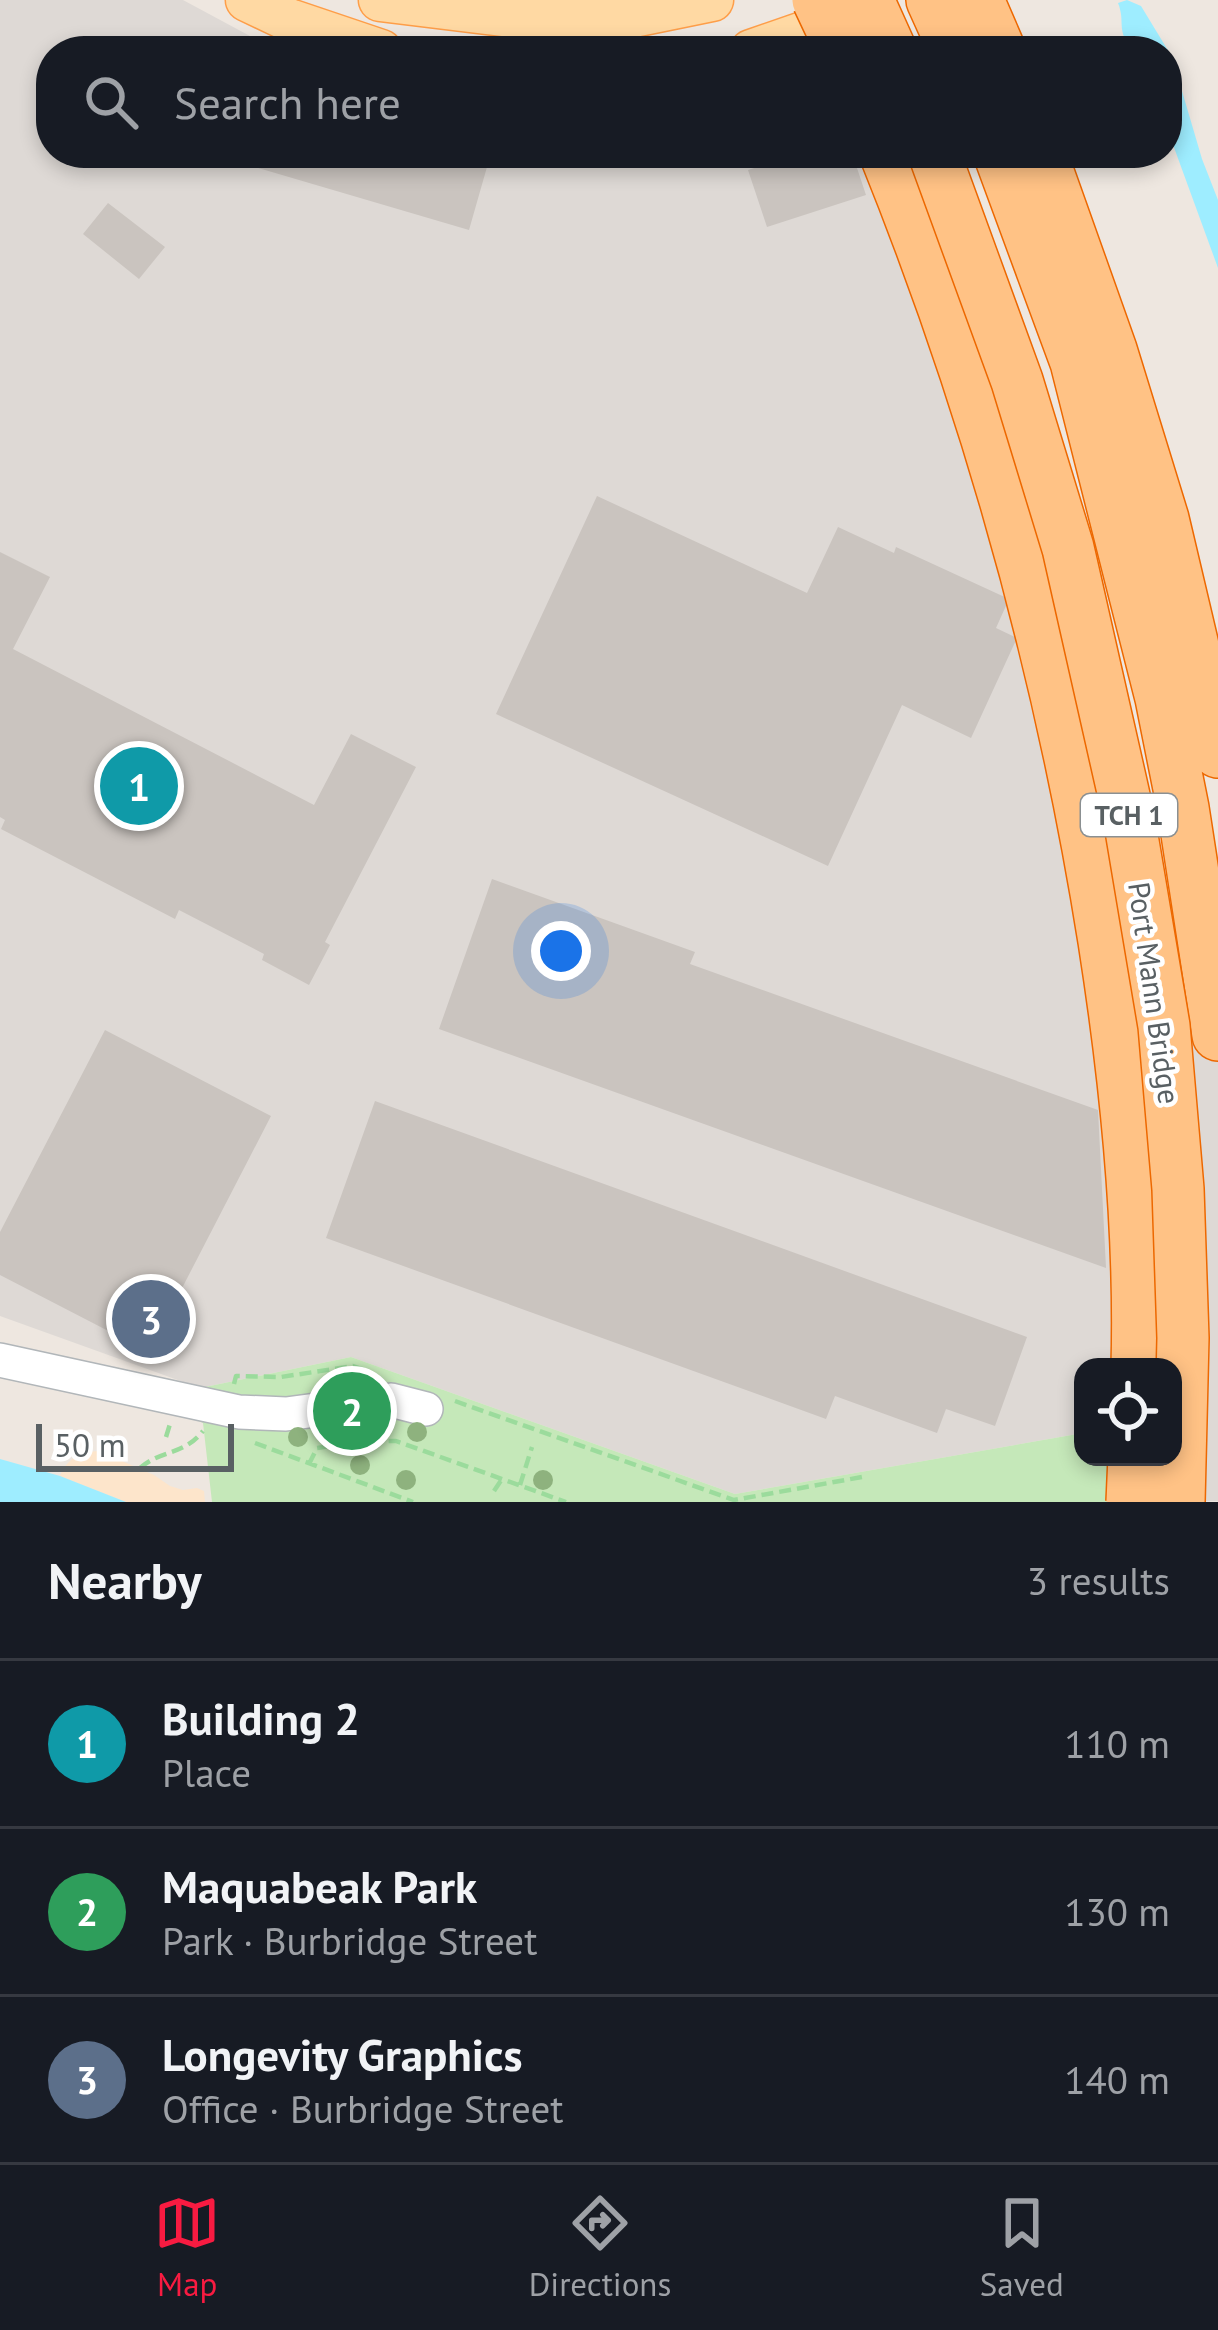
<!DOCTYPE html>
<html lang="en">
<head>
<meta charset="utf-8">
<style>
	:root { --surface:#171b24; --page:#242831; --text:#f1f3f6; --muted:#9ea1a6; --line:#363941; --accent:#f81b41 }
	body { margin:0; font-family:"PT Sans",sans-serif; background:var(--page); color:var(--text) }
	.controls { position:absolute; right:36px; bottom:36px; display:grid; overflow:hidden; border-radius:24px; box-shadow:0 6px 18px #0003 }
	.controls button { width:108px; height:108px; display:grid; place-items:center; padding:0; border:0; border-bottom:3px solid var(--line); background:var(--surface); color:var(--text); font:60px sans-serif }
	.scale { position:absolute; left:36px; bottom:30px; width:198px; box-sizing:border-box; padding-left:12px; border:6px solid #596063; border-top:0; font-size:33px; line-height:42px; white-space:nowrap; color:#596063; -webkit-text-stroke:9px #fff; paint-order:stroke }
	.you { position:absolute; left:561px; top:951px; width:42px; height:42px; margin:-30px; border:9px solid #fff; border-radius:50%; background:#1a73e8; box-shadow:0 0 0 18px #1a73e833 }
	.badge { display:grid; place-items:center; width:78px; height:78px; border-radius:50%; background:var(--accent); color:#fff; font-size:39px; font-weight:700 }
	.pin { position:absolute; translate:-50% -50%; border:6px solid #fff; box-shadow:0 3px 12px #0006 }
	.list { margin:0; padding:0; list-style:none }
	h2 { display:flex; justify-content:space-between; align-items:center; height:156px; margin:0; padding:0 48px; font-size:51px }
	h2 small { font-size:39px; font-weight:400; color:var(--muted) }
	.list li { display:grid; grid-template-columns:78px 1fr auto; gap:36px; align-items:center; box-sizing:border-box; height:168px; padding:0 48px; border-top:3px solid var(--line) }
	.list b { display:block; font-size:45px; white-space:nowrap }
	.list p { margin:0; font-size:39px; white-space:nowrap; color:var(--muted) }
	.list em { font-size:39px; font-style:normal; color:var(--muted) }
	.icon { flex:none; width:66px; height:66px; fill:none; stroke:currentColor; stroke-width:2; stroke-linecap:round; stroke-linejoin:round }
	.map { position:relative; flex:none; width:1218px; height:1502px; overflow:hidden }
	.search { position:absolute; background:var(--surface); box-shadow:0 6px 18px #0003; left:36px; right:36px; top:36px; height:132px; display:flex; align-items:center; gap:30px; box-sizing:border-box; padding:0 42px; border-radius:48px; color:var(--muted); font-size:45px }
	.sheet { height:660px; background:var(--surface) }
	nav { display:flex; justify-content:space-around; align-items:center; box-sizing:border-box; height:168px; border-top:3px solid var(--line); background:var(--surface); font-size:33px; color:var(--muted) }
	nav a { display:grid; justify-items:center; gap:6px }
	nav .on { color:var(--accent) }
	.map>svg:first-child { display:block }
	.industrial { fill:#ded9d5 }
	.green { fill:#c5e8b9 }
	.sand { fill:#fde5cb }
	.water { fill:#9eedff }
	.building { fill:#cac4bf }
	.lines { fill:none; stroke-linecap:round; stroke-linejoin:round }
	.minor-casing { stroke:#b1b6b9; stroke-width:36 }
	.major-casing { stroke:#fe9e49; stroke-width:45 }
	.highway-casing { stroke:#ed6800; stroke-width:54 }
	.path { stroke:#9bdb9c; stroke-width:4.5; stroke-dasharray:12 6; stroke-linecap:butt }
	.minor { stroke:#fff; stroke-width:33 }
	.major { stroke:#ffd9a3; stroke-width:42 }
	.highway { stroke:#ffc285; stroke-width:51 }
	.highway-bridge-casing { stroke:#ed6800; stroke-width:54; stroke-linecap:butt }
	.highway-bridge { stroke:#ffc285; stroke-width:51 }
	.tree { fill:#8eb27e }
	.labels { text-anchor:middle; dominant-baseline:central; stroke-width:9; stroke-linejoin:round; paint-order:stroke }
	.shield { fill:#fff; stroke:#8b9092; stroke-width:3 }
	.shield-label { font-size:27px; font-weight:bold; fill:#596063 }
	.street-label { font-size:30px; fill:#596063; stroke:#fff }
</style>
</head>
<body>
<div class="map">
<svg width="1218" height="1502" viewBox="0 0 1218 1502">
	<rect width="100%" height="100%" fill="#eee7e0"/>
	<path class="industrial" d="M0,0H183L278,51H51V153H877L1012,539L1095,964L1218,961V1501L1157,1502L1173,1367H1083V1433L735,1494L351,1357L200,1388L0,1316Z"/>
	<path class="green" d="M351,1357L735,1494L1083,1433V1457H1156L1157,1502H212L203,1423L195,1419L200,1388Z"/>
	<path class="sand" d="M99,1451L154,1475L170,1486L183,1490L197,1488L204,1491L205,1502H126L60,1476C67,1458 81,1452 99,1451Z"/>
	<path class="water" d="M1127,0L1141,6L1172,57L1202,159L1218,200V268L1168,131L1167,51H1133C1115,29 1126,23 1118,3Z
		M0,1459L60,1476L126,1502H0Z"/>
	<path class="building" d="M207,153H491L469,230Z
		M800,153H852L866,195L767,227L748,170Z
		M108,203L165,247L139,279L83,234Z
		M597,496L807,593L838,527L894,553L896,547L1009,599L996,628L1017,638L971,738L902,705L828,866L496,714Z
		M0,552L50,577L13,649L314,805L351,734L416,767L325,942L330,945L309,985L262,960L264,954L179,910L175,919L1,829L5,820L0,817Z
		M492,879L695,952L690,964L1098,1110L1106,1268L439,1029Z
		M105,1030L271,1116L149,1352L0,1275V1232Z
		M375,1101L1027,1337L995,1426L946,1409L937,1433L835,1396L826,1419L326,1238Z"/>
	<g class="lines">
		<g class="minor-casing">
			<path id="minor" d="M0,1360L239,1412L286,1414L391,1400L426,1409"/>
		</g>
		<g class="major-casing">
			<path id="major" d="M247,0L289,20L381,51
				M380,0L543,20L624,18L712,0
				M751,51L858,14"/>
		</g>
		<g class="highway-casing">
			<path id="highway" d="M932,0L955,51
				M978,0L1000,51
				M885,153C987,406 1061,671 1104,941C1126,1081 1141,1225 1137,1367
				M999,153L1076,362L1161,698L1183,808L1218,1035
				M1041,153L1111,350L1163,519L1218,752"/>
		</g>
		<path class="path" d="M234,1384L236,1376L281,1377L353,1366L370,1372
			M455,1401L734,1500L862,1477
			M166,1437L170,1424
			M255,1443L413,1502
			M309,1464L317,1448L369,1441H396L566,1502
			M140,1468C162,1449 183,1456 203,1431
			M520,1485L532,1447
			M494,1491L502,1479"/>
		<use href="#minor" class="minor"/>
		<use href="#major" class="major"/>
		<use href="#highway" class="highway"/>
		<g class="highway-bridge-casing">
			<path id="highway-bridge" d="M818,0L842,51
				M868,0L891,51
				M934,153L1017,381L1068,548L1129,818L1164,1026L1178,1189L1183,1338L1179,1502
				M1132,1502L1134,1457"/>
		</g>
		<use href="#highway-bridge" class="highway-bridge"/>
	</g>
	<g class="tree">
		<circle cx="417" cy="1432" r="10"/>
		<circle cx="298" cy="1437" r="10"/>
		<circle cx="360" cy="1465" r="10"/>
		<circle cx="406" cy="1480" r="10"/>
		<circle cx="543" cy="1480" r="10"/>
	</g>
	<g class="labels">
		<rect class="shield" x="1081" y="794" width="96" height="42" rx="9"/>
		<g class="shield-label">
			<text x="1129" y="815">TCH 1</text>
		</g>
		<g class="street-label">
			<text transform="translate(1155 993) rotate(82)">Port Mann Bridge</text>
		</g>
	</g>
</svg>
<div class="controls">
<button><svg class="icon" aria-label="locate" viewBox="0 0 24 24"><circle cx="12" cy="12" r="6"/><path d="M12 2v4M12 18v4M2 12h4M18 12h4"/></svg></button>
</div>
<div class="scale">50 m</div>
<div class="you"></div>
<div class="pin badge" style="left:139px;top:786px;background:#0f9aa8">1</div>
<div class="pin badge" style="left:352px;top:1411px;background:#2e9e5b">2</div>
<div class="pin badge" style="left:151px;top:1319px;background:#5c6f8a">3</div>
<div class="search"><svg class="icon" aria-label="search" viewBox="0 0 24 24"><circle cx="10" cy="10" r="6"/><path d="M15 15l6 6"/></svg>Search here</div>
</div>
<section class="sheet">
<h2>Nearby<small>3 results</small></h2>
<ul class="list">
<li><span class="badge" style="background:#0f9aa8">1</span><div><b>Building 2</b><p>Place</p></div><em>110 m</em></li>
<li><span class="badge" style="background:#2e9e5b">2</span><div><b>Maquabeak Park</b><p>Park · Burbridge Street</p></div><em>130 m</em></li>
<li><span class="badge" style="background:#5c6f8a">3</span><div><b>Longevity Graphics</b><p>Office · Burbridge Street</p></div><em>140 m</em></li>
</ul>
</section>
<nav>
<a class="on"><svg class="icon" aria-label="map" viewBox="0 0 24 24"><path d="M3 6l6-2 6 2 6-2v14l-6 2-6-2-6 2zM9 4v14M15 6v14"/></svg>Map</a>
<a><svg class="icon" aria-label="directions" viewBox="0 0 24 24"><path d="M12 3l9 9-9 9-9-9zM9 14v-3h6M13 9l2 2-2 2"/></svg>Directions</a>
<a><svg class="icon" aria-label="saved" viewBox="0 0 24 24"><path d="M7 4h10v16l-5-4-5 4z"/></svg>Saved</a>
</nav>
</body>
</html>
